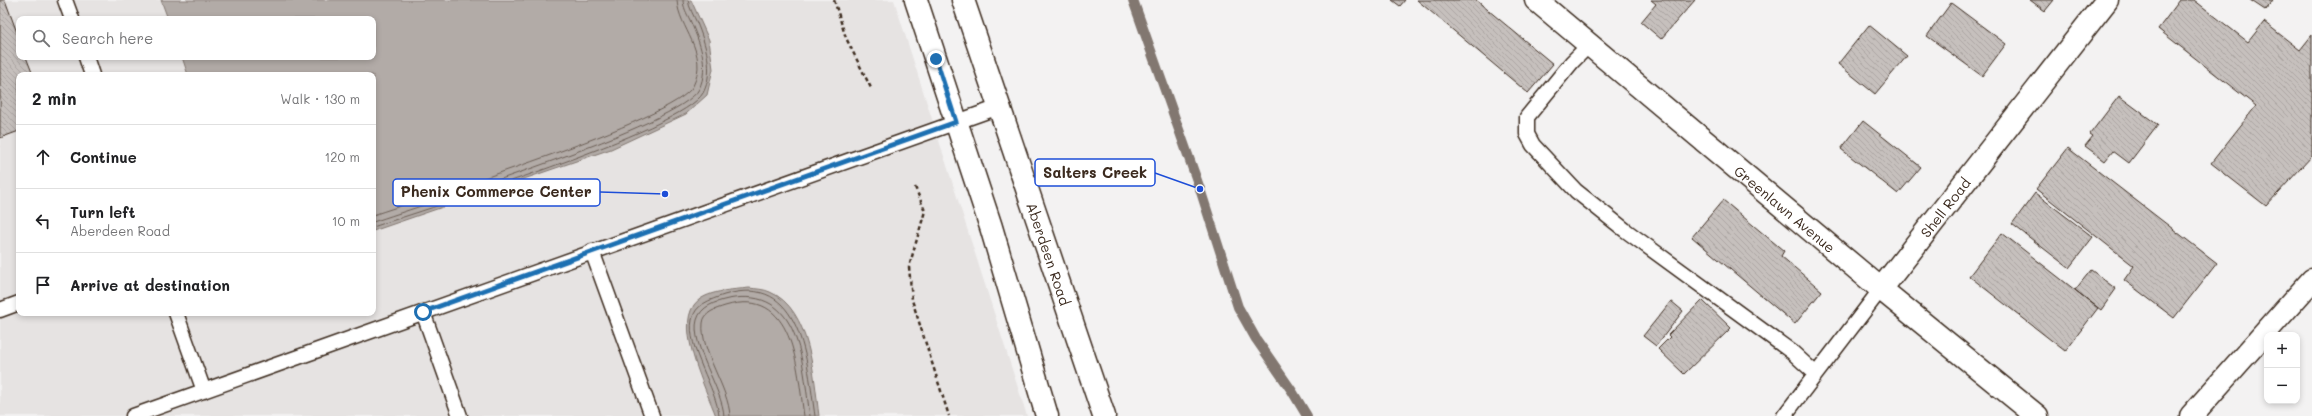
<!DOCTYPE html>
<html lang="en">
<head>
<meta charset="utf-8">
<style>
	:root { --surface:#fff; --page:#f6f6f6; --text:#202124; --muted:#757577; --line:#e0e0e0 }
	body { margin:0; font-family:Mali,sans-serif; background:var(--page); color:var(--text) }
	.controls { position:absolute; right:12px; bottom:12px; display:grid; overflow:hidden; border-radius:8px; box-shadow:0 2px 6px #0003 }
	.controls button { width:36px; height:36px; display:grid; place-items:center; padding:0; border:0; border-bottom:1px solid var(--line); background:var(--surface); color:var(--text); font:20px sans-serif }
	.stop { position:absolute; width:12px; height:12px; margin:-9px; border:3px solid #1f6fb2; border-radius:50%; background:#fff }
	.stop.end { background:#1f6fb2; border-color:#fff; box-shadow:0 1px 4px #0008 }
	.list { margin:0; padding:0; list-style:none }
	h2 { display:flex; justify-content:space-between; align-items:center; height:52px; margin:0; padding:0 16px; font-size:17px }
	h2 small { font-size:13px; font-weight:400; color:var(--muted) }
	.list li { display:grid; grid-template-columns:26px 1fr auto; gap:12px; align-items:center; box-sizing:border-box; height:64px; padding:0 16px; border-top:1px solid var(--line) }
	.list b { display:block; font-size:15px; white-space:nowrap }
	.list p { margin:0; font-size:13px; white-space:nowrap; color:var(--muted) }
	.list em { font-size:13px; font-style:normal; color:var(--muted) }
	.icon { flex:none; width:22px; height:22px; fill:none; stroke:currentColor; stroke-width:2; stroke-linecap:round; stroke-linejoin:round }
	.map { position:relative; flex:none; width:2312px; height:416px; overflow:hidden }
	.search { position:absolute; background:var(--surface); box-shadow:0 2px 6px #0003; left:16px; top:16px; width:360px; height:44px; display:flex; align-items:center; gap:10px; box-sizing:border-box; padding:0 14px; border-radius:8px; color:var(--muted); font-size:15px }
	.panel { position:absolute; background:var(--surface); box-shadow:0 2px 6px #0003; left:16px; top:72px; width:360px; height:244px; border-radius:8px }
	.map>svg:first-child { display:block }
	.built { fill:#e6e3e2; fill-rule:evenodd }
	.water { fill:#b2aba7; stroke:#827770 }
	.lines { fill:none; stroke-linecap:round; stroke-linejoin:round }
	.shore { stroke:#6b5e55; stroke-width:1 }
	.stream { stroke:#827770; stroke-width:10 }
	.building { fill:url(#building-back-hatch); stroke:#3b2a1e }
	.service-casing { stroke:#3b2a1e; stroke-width:17 }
	.minor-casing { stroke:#3b2a1e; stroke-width:25 }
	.tertiary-casing { stroke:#3b2a1e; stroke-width:25 }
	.secondary-casing { stroke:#3b2a1e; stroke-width:25 }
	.path { stroke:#3b2a1e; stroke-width:2.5; stroke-dasharray:4 3; stroke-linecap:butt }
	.service { stroke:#fff; stroke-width:14 }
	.minor { stroke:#fff; stroke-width:22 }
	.tertiary { stroke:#fff; stroke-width:22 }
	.secondary { stroke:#fff; stroke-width:22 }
	.route { stroke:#1f6fb2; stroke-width:5 }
	.labels { text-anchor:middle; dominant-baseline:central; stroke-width:4; stroke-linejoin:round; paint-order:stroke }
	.street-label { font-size:14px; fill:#3b2a1e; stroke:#fff }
	.leader { fill:none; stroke:#1d4ed8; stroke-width:1.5 }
	.callout-dot { fill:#1d4ed8; stroke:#fff; stroke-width:1.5 }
	.callout { fill:#fff; stroke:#1d4ed8; stroke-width:1.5 }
	.callout-label { font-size:15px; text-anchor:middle; font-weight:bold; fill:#3b2a1e }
</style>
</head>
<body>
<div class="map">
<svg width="2312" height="416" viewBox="0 0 2312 416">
	<defs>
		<pattern id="building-back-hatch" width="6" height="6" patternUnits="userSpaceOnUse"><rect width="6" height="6" fill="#c6c0bd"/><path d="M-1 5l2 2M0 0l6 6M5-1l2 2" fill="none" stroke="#aba5a2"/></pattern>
	</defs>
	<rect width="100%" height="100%" fill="#f3f2f2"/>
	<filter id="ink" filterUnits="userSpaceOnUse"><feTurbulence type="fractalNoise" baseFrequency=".025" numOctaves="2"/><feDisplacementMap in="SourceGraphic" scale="8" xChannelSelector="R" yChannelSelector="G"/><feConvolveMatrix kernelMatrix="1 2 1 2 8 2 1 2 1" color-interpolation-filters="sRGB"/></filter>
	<g filter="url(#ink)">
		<path class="built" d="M0,0H894L1027,416H0ZM19,19H373V57H19ZM19,75H373V313H19Z"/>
		<path class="water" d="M161,0H691L709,40L713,69L707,95L686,114L611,149L373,231V75H188L182,57H373V19H168Z
			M749,288C756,289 764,289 770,292C811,309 814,378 819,416H716C706,389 676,330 694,305C705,290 733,290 749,288Z"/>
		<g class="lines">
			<path class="shore" d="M373,215C420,199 678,119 693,86C710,52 678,28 677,0
				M373,222C422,205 683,124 699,89C710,66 699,41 690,20C687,14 683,7 683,0
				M373,227C426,209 683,130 703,93C715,71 705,43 697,23C694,16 689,8 688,0
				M719,416C717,389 686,347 692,320C695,304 710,300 724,295C803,271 807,363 815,416
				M724,416C723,390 690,345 697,320C701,306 715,302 728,299C802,285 802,364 810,416
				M730,416C729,388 700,352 703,323C704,312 716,309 725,306C795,285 797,369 804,416"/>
			<path class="stream" d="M1133,0L1200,189L1238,307L1256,339L1292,391L1307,416"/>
		</g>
		<path class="building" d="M0,0H5L19,38V57H26L33,75H19V131L0,138Z
			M1392,0H1405L1400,6Z
			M1417,0H1476L1553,64L1528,93Z
			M1651,0H1695L1661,39L1641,22L1656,4Z
			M2030,0H2054L2045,11Z
			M2180,0H2194L2248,42L2264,22L2300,50L2312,35V156L2266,206L2211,163L2256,106L2158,29Z
			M2250,0H2273L2265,10Z
			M1951,3L2006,44L1982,76L1927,36Z
			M1869,25L1907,56L1875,94L1838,64Z
			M2119,96L2158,125L2129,163L2113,151L2105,161L2085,146L2093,136L2090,134Z
			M1863,121L1921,167L1898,194L1841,149Z
			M2068,148L2217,263L2174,318L2124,280L2134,266L2036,189Z
			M2035,193L2093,237L2069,268L2012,224Z
			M1723,200L1784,251L1781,256L1822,291L1795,324L1692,237Z
			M2002,233L2098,308L2065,351L1969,276Z
			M2091,270L2116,289L2101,310L2075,290Z
			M1702,300L1731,328L1684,374L1658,349L1670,337L1668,335Z
			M1671,301L1683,311L1656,346L1643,336Z"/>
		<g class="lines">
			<g class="service-casing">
				<path id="service" d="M65,0L72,19
					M1589,45L1572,62L1527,117V134L1533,145L1576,191L1625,230L1792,352L1816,374
					M86,57L92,75
					M592,251L652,416
					M0,310L19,303
					M423,312L460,416
					M176,313L204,391
					M133,416L999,107
					M1784,416L1881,289"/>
			</g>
			<g class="minor-casing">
				<g id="minor">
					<path id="s1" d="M1536,0L1881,289"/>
				</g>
			</g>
			<g class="tertiary-casing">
				<g id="tertiary">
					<path id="s2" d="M2037,416L1881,289L2107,0"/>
				</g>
			</g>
			<g class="secondary-casing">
				<g id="secondary">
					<path d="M916,0L991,227L1047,416"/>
					<path id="s3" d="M963,0L1104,416"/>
					<path d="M2191,416L2312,280"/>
				</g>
			</g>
			<path class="path" d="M834,0L846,38L872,90
				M915,187L925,211L909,267L912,300L949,416"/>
			<use href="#service" class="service"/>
			<use href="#minor" class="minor"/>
			<use href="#tertiary" class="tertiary"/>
			<use href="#secondary" class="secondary"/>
		</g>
	</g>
	<g class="lines" filter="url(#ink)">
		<path class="route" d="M423,312L956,122L936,59"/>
	</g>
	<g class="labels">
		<g class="street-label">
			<text stroke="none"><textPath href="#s2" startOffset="305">Shell Road</textPath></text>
			<text stroke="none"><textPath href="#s1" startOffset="325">Greenlawn Avenue</textPath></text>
			<text stroke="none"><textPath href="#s3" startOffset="268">Aberdeen Road</textPath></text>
		</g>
	</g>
	<path class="leader" d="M1200 189L1155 173M665 194L600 192"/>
	<g class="callout-dot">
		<circle cx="1200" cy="189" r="4"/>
		<circle cx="665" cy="194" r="4"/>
	</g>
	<g class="callout">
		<rect x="1035" y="159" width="120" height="27" rx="4"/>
		<rect x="393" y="179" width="207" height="27" rx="4"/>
	</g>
	<g class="callout-label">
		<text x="1095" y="178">Salters Creek</text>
		<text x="496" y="197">Phenix Commerce Center</text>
	</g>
</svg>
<div class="controls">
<button>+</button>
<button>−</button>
</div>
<div class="stop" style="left:423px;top:312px"></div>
<div class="stop end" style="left:936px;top:59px"></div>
<div class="search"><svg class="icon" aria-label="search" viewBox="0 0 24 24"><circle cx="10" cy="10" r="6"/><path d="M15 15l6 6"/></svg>Search here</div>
<section class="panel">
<h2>2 min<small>Walk · 130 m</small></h2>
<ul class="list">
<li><svg class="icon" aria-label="ahead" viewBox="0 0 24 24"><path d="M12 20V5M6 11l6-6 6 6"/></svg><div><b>Continue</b></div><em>120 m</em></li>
<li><svg class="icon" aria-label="left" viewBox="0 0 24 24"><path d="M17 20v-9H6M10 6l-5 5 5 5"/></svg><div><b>Turn left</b><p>Aberdeen Road</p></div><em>10 m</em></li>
<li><svg class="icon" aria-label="arrive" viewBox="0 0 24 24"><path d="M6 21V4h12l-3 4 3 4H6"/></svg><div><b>Arrive at destination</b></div></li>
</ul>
</section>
</div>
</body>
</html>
